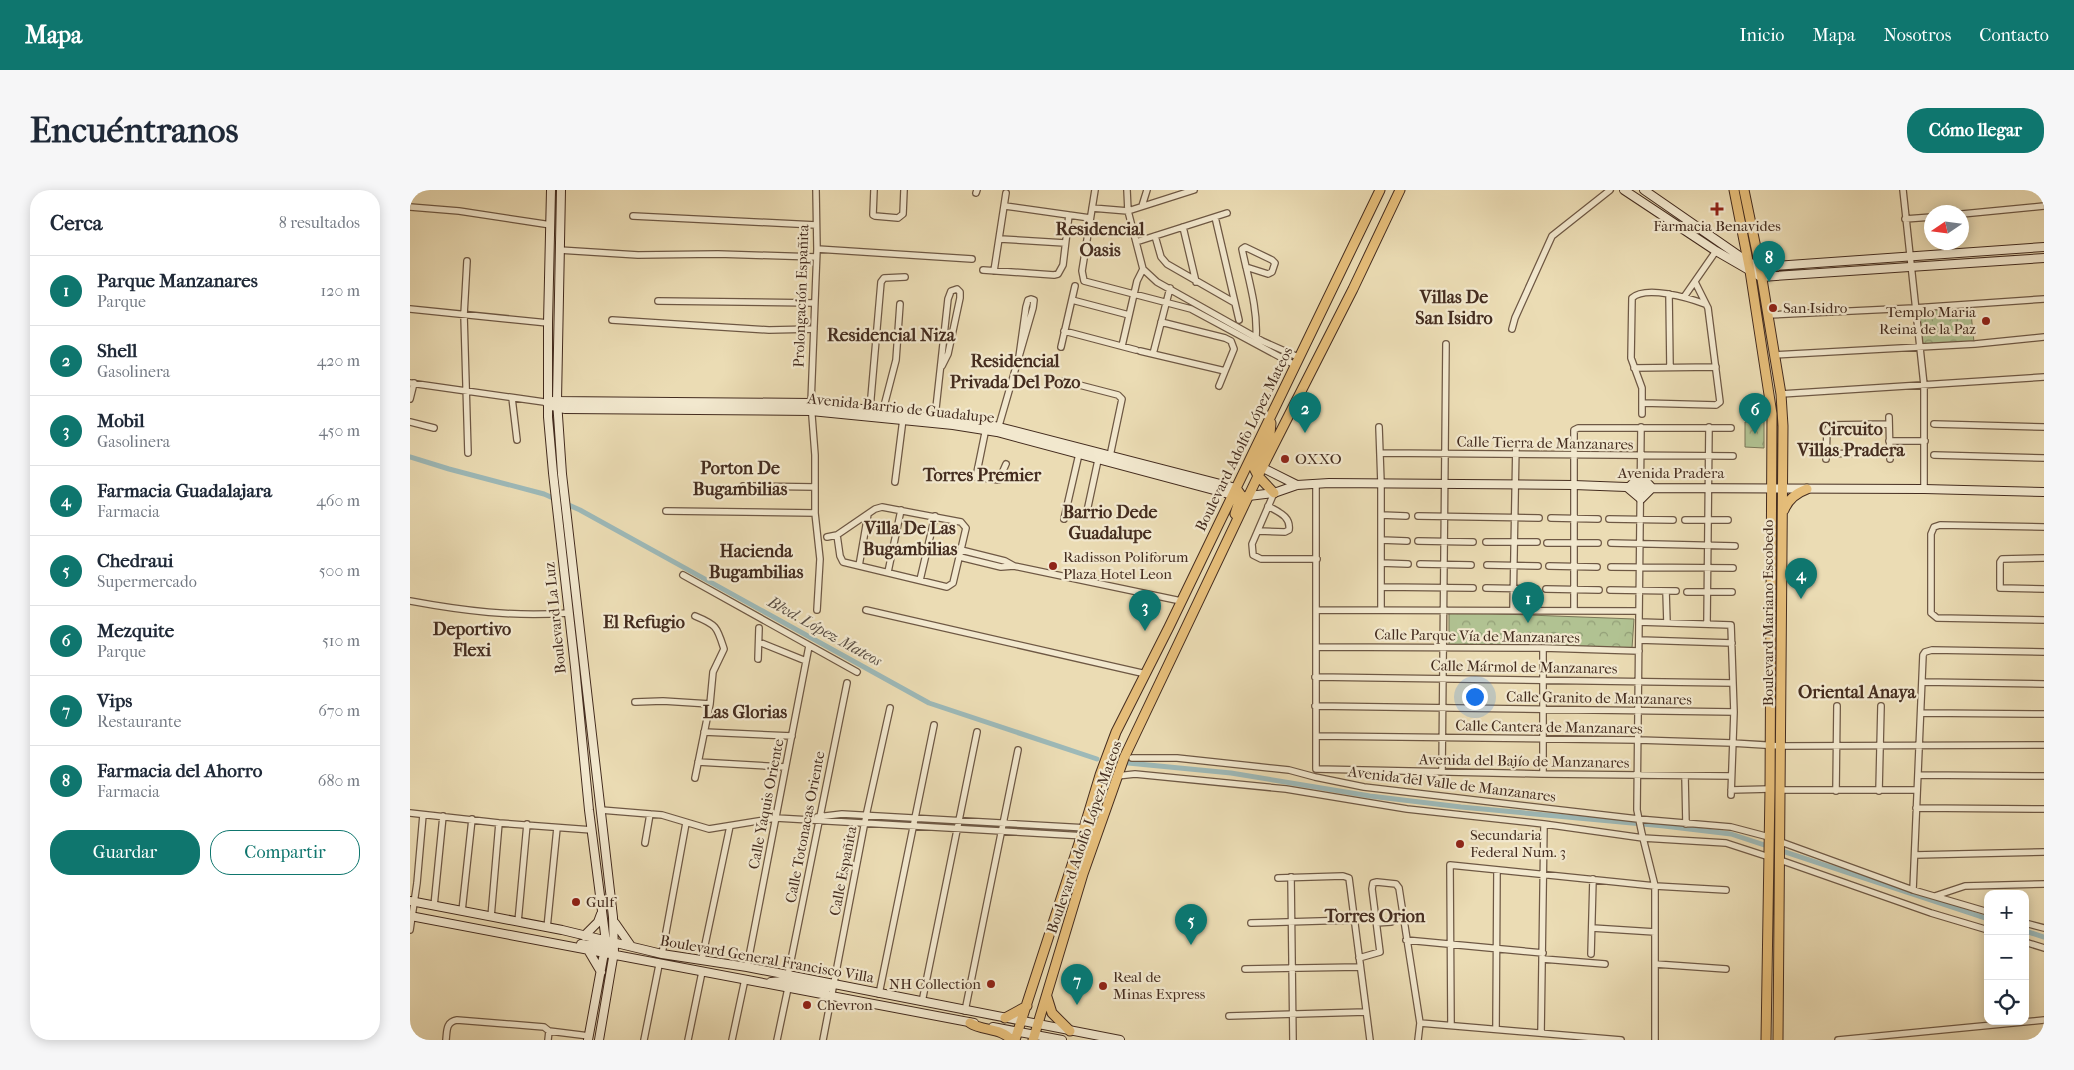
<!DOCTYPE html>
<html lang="es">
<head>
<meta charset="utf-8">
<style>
	:root { --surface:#fff; --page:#f6f6f7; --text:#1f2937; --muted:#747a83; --line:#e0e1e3; --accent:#0f766e }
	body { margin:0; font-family:"IM FELL French Canon",serif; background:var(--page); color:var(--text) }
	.controls { position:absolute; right:15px; bottom:15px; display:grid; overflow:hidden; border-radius:10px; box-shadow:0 2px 12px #0003 }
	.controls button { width:45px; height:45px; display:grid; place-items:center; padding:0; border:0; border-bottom:1px solid var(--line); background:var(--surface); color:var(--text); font:25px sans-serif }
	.compass { position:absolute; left:1514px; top:15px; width:45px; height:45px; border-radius:50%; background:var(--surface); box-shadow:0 2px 12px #0003; rotate:257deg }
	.you { position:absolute; left:1064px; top:506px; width:18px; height:18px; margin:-12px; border:4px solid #fff; border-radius:50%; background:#1a73e8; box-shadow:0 0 0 8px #1a73e833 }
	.badge { display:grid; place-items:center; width:32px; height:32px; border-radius:50%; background:var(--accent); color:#fff; font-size:16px; font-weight:700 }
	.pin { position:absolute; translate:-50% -41px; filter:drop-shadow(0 1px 2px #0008) }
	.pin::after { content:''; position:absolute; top:26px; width:18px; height:15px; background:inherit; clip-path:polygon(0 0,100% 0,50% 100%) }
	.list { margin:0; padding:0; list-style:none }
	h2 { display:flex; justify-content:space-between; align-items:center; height:65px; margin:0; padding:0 20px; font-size:21px }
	h2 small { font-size:16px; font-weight:400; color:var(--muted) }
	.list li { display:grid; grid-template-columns:32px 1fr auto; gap:15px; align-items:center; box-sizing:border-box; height:70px; padding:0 20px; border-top:1px solid var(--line) }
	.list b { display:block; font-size:19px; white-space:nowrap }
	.list p { margin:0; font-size:16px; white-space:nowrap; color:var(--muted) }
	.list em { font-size:16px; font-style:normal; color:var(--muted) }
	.actions { display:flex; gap:10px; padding:15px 20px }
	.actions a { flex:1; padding:11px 0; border:1px solid var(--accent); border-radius:20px; text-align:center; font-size:18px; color:var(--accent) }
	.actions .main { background:var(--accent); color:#fff }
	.icon { flex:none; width:28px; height:28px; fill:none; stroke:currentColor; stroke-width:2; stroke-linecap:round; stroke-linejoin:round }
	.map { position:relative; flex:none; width:1634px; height:850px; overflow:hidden; border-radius:20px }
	header { display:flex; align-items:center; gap:30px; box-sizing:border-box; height:70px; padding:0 25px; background:var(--accent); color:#fff }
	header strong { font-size:24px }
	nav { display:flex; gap:28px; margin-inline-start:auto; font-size:18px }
	.intro { display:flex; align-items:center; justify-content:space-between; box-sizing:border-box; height:120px; padding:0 30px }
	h1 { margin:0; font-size:35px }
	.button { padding:12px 22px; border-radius:20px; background:var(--accent); color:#fff; font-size:18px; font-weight:700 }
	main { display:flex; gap:30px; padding:0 30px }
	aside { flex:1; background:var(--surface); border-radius:20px; box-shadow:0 2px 12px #0003 }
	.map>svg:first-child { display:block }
	.forest { fill:url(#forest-crowns); stroke:#7a7758 }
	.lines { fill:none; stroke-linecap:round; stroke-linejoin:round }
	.canal { stroke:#9db9b8; stroke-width:5 }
	.street-casing { stroke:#6e5844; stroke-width:8 }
	.secondary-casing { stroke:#442c1f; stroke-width:10 }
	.primary-casing { stroke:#442c1f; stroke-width:11 }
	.street { stroke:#f2e8ce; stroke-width:5.5 }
	.secondary { stroke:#f2e8ce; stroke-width:8 }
	.primary { stroke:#e6be7a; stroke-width:9 }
	.poi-dot { fill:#8f2418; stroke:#f2e8ce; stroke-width:2 }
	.labels { text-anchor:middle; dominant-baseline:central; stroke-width:4.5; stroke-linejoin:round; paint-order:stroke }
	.poi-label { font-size:15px; fill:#442c1f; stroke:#f2e8ce; text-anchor:start }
	.street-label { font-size:15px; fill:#442c1f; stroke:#f2e8ce }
	.water-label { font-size:16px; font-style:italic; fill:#5a4f45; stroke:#f2e8ce }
	.quarter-label { font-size:18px; font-weight:bold; fill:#442c1f; stroke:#f2e8ce }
</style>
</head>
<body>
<header>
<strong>Mapa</strong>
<nav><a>Inicio</a><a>Mapa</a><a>Nosotros</a><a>Contacto</a></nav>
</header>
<div class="intro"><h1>Encuéntranos</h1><a class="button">Cómo llegar</a></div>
<main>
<aside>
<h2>Cerca<small>8 resultados</small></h2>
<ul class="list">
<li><span class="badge">1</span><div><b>Parque Manzanares</b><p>Parque</p></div><em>120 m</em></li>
<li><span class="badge">2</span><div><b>Shell</b><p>Gasolinera</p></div><em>420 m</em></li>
<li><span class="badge">3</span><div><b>Mobil</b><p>Gasolinera</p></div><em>450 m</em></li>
<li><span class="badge">4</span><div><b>Farmacia Guadalajara</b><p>Farmacia</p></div><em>460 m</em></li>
<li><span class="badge">5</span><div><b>Chedraui</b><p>Supermercado</p></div><em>500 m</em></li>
<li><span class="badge">6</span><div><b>Mezquite</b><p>Parque</p></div><em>510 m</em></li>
<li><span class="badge">7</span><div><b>Vips</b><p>Restaurante</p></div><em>670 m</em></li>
<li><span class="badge">8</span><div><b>Farmacia del Ahorro</b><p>Farmacia</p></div><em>680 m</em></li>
</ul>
<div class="actions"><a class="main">Guardar</a><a>Compartir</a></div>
</aside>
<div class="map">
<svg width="1634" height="850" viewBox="0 0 1634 850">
	<defs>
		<pattern id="forest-crowns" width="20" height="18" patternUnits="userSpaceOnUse" patternTransform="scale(1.25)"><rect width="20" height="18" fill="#b1c292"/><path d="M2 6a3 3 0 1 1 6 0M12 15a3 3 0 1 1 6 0" fill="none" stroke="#929e77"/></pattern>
	</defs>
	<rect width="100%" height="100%" fill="#ebdcb4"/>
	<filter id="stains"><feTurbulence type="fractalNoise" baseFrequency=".004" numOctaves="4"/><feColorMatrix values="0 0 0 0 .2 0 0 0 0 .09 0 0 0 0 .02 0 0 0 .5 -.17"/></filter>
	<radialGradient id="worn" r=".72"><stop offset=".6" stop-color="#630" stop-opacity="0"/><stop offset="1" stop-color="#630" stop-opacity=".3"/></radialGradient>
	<path class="forest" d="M1560,114L1564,152L1511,154L1508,120Z
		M1354,229V258L1335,257V232Z
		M1039,422L1224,429L1222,458L1039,455Z"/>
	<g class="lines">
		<path class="canal" d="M0,267L39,279L134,304L170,320L519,513L687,569
			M718,573L821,583L960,606L1051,617L1254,636L1321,644L1578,729
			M1615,741L1634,747"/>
		<g class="street-casing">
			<path id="street" d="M406,0L407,59L401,213L405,265V323L410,369L407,420
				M464,0L463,25L465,26L488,28L493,24L494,0
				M685,0L672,81L674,91L781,119L885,175
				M1493,0L1514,195V299
				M566,3L567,0
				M595,16L680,28
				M732,16L737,0
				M0,17L49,21L141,35
				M682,18L718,21L784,0
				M1552,24L1634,16
				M223,26L406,35
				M805,27L829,130
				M1495,29L1522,27
				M773,37L786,92
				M745,46L751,67L757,74L825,113
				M590,49L655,53
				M726,52L817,23
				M407,59L562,69
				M149,60L228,65L308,64L406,67
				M57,71L54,125L58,263
				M836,77L858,84L862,82L865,73L862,70L835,57L832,59C838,88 848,118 846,148
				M733,79L747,92L852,151L888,167
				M573,80L644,85L648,84L653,75L659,25
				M584,81L596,3
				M1259,104L1260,177
				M1274,107L1306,61
				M662,110L719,125
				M248,111L404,113
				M0,119L138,133
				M1357,125L1504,118L1634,109
				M202,130L359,140L404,139
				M751,132L815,148L821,151L824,159L809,196
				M1102,139L1105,128L1142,46L1200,0
				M654,141L726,160
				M712,156L727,91L733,79L718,21L717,0
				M651,157L665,96
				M730,161L815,181
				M743,164L760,98
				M1364,165L1565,154L1634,147
				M1224,178L1306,177
				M654,191L708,205L712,209L700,266
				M0,193L134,212L138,215
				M1371,204L1634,187
				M102,208L107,250
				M0,209L4,193
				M1233,213L1306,215L1310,212L1298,118L1285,92
				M460,219L471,92L474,88L495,87
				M473,220L486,170L490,114
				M1232,224V198L1221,168L1222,108C1236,95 1279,108 1295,114
				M525,227L538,109L541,101L547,99L550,102V108L538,164L532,176
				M1479,227L1480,269
				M0,232L24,238
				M1524,234L1634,237
				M969,237L971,293V419
				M1231,237L1227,620L1232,644L1245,696V850
				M576,238L566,287L589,290L596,274
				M588,239L623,118L624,110L621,109L618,110L616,117L609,167
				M1479,251H1515
				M970,263L1323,266
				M1417,264L1479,262
				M1524,265L1634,268
				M1416,269L1417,241L1420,235L1479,234
				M485,292L493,229
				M906,294V579L1133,584L1321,586
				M333,296L405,297
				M864,303L842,354L843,365L851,369H907
				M256,321L405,323
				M971,325L996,326
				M676,326L688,270
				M1008,326L1129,328
				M1141,328L1188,329
				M654,329L669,264
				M1199,329L1263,330
				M1275,330H1318
				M1634,337L1530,335L1524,337L1521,344V423L1527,428L1634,430
				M848,341L875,342L879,340C881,326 868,322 858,316
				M417,347L427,345L465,319L472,317L551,332L556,338L543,393L537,397L433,372L430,366L427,345
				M971,350L997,351
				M1008,351L1063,352
				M1076,352H1127
				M1137,353H1188
				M1201,353L1325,356
				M551,360L595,371L604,376L771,411
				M550,367L591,377L604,376
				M1634,368L1592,369L1590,372V398L1634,399
				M971,373L998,374
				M1010,374L1061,375
				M1077,375L1128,376
				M449,376L458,324
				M1139,376L1187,377
				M1201,377L1323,378
				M478,382L491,320
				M273,385L447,482
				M510,390L525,326
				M971,397L1063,398
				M1076,398L1126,399
				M1136,399L1189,400
				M1200,400L1266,401
				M1256,401L1257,433
				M1277,402H1322
				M0,411C54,421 103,427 158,423
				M456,420L736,484
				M906,420L1229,421
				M1103,420L1106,253
				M1164,421V240L1168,238H1321
				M1229,432L1321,435L1324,522L1321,605
				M1297,433L1299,237
				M1229,450L1322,453
				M349,452L396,471
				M906,457L1133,458L1229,461
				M348,469L349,438
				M905,487L1323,493
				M1513,492L1634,494
				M225,512L253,511L300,514
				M905,516L1324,522
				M1512,523L1634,524
				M294,542L382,546
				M906,546L1228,550L1322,553L1372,556L1634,555
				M722,568H767L879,580L905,587L954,597L1228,629L1321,637L1359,647
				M288,572L375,577
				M1032,582L1036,154
				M1133,584V458
				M1509,585L1634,586
				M707,586L725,584L876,599L997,619L1134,634L1233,648L1316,653L1359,667
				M1275,586L1276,634
				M285,588L300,514L303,482L314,459C307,437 307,435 285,426
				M1321,600L1360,599
				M1371,600H1507
				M1426,601L1427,516
				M1469,601L1471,516
				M1506,618L1634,619
				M191,620L252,625L299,639L366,628L675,646
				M0,623L89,633L182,640
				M407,627L432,624L677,638
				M1371,652L1503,700L1578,722
				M235,653L240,624
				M1505,665L1634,662
				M1370,670L1521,723L1578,740
				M881,687L883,850
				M868,688L933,686L939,688L960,850
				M1503,700L1513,465L1515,462L1522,460L1634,462
				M1525,706L1555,696L1634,694
				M24,716L33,626
				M52,721L62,629
				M81,727L89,633
				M108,732L117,634
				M841,733L943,730
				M966,733L981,732
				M1615,733L1634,738
				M137,738L147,638
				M1182,738L1245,742
				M0,740L7,693L13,625
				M996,750L1133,763
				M1615,752L1634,758
				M252,764L276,633
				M1181,764L1183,689
				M949,768L970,762L962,699L963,693L967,692L986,694L989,698L1010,833L1008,850
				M292,769L320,636
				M1133,769L1195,774
				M1245,774L1316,779
				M337,777L399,456
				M835,779L950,777
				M378,785L437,493
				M469,804L524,535
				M512,812L567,542
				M555,821L608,560
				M819,826L956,822
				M1010,833L1211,850
				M1041,835L1040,675L1245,696L1316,700
				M1086,839L1087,680
				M139,841L179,846
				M1131,843L1134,634
				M36,850C37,840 36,832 47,830L134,837L139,841L138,850
				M234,850L249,775
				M278,850L292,782
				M322,850L335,789
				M367,850L378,798
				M413,850L456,626L480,518
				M1428,850L1634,830"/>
		</g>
		<g class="secondary-casing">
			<path id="secondary" d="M141,0L138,133V227L143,283L165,477L179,620L196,752L178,850
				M151,0L147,211L152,284L203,727L204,762L189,850
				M1214,0L1306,61L1351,87L1634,68
				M1234,0L1338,72L1350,77L1634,57
				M143,211L401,213L577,234L826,298
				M138,215L155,219L401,221L543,235L587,242L830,307L864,303L887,295L919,293L1164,295L1242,298L1514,299L1634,302
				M849,276L887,295
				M1231,286L1242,298L1231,309L1218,298Z
				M0,711L152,740L252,764L337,777L710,850
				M0,726L564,833
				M205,733L221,756
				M174,746L188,732L191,724
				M171,754L200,757
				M178,760L191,782
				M361,792L372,791L413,800L423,795
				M583,837L652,850"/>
		</g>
		<g class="primary-casing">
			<path id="primary" d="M1324,0L1340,81L1362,224L1360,599L1356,850
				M1334,0L1350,77L1371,204L1373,236L1368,850
				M861,233L860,244L844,278L848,286L864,303
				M1374,320C1378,310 1386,303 1397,299
				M825,324L831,305L826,298
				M677,665L680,638
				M637,807L642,823L660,841
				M595,828L617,816
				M560,833C572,841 592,838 601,850
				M605,850L674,638L690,585L706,542L759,437L970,0
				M623,850L673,684L714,568L848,286L943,99L990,0"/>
		</g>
		<use href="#street" class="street"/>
		<use href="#secondary" class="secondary"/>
		<use href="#primary" class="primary"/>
	</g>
	<g class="poi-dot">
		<path d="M1304.5 11.5h5v5h5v5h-5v5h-5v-5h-5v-5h5z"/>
		<circle cx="1363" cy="118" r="5"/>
		<circle cx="1576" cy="131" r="5"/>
		<circle cx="875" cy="269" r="5"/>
		<circle cx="643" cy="376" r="5"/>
		<circle cx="1050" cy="654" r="5"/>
		<circle cx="166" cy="712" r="5"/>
		<circle cx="581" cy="794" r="5"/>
		<circle cx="693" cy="796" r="5"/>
		<circle cx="397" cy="815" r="5"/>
	</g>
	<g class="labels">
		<g class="poi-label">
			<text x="1307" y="36" text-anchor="middle">Farmacia Benavides</text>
			<text x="1373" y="118">San Isidro</text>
			<text x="1566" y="122" text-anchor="end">Templo Maria<tspan x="1566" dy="17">Reina de la Paz</tspan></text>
			<text x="885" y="269">OXXO</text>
			<text x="653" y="367">Radisson Poliforum<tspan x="653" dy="17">Plaza Hotel Leon</tspan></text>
			<text x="1060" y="645">Secundaria<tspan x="1060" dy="17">Federal Num. 3</tspan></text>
			<text x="176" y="712">Gulf</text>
			<text x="703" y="787">Real de<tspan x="703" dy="17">Minas Express</tspan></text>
			<text x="571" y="794" text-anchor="end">NH Collection</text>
			<text x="407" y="815">Chevron</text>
		</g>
		<g class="street-label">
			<text transform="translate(391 106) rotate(-88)">Prolongación Españita</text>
			<text transform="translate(491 218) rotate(6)">Avenida Barrio de Guadalupe</text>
			<text transform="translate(834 249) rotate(-64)">Boulevard Adolfo López Mateos</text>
			<text transform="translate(1135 253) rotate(1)">Calle Tierra de Manzanares</text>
			<text x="1261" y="283">Avenida Pradera</text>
			<text transform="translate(1358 423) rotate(-90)">Boulevard Mariano Escobedo</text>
			<text transform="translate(145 428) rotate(-96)">Boulevard La Luz</text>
			<text transform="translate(1067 446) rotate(1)">Calle Parque Vía de Manzanares</text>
			<text transform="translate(1114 477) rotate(1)">Calle Mármol de Manzanares</text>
			<text transform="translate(1189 508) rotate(1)">Calle Granito de Manzanares</text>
			<text transform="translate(1139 537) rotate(1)">Calle Cantera de Manzanares</text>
			<text transform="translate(1114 571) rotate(1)">Avenida del Bajío de Manzanares</text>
			<text transform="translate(1042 594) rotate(7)">Avenida del Valle de Manzanares</text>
			<text transform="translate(356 614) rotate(-79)">Calle Yaquis Oriente</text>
			<text transform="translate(395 637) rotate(-79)">Calle Totonacas Oriente</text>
			<text transform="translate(674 647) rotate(-71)">Boulevard Adolfo López Mateos</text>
			<text transform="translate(433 681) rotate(-79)">Calle Españita</text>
			<text transform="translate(357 769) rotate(10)">Boulevard General Francisco Villa</text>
		</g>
		<g class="water-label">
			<text transform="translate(415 441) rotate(29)">Blvd. López Mateos</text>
		</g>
		<g class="quarter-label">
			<text x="690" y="39">Residencial<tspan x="690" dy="21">Oasis</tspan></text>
			<text x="1044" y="107">Villas De<tspan x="1044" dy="21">San Isidro</tspan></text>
			<text x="481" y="145">Residencial Niza</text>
			<text x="605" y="171">Residencial<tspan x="605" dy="21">Privada Del Pozo</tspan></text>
			<text x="1441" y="239">Circuito<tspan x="1441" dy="21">Villas Pradera</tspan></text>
			<text x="330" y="278">Porton De<tspan x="330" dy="21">Bugambilias</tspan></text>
			<text x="572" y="285">Torres Premier</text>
			<text x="700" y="322">Barrio Dede<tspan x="700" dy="21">Guadalupe</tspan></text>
			<text x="500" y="338">Villa De Las<tspan x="500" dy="21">Bugambilias</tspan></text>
			<text x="346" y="361">Hacienda<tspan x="346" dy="21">Bugambilias</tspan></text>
			<text x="234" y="432">El Refugio</text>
			<text x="62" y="439">Deportivo<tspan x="62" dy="21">Flexi</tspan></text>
			<text x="1447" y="502">Oriental Anaya</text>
			<text x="335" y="522">Las Glorias</text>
			<text x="965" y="726">Torres Orion</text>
		</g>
	</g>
	<rect width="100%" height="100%" filter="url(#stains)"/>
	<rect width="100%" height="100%" fill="url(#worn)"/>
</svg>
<div class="controls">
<button>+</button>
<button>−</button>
<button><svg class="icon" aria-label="locate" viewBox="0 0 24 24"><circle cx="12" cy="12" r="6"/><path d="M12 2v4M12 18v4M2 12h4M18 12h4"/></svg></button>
</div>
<svg class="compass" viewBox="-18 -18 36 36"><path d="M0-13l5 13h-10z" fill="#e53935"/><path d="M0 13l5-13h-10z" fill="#747a83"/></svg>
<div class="you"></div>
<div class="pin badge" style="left:1118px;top:433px">1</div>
<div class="pin badge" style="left:895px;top:243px">2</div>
<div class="pin badge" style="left:735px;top:441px">3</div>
<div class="pin badge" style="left:1391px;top:409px">4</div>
<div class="pin badge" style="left:781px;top:755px">5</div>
<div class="pin badge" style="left:1345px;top:244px">6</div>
<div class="pin badge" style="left:667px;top:815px">7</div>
<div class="pin badge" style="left:1359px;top:92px">8</div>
</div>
</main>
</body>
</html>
